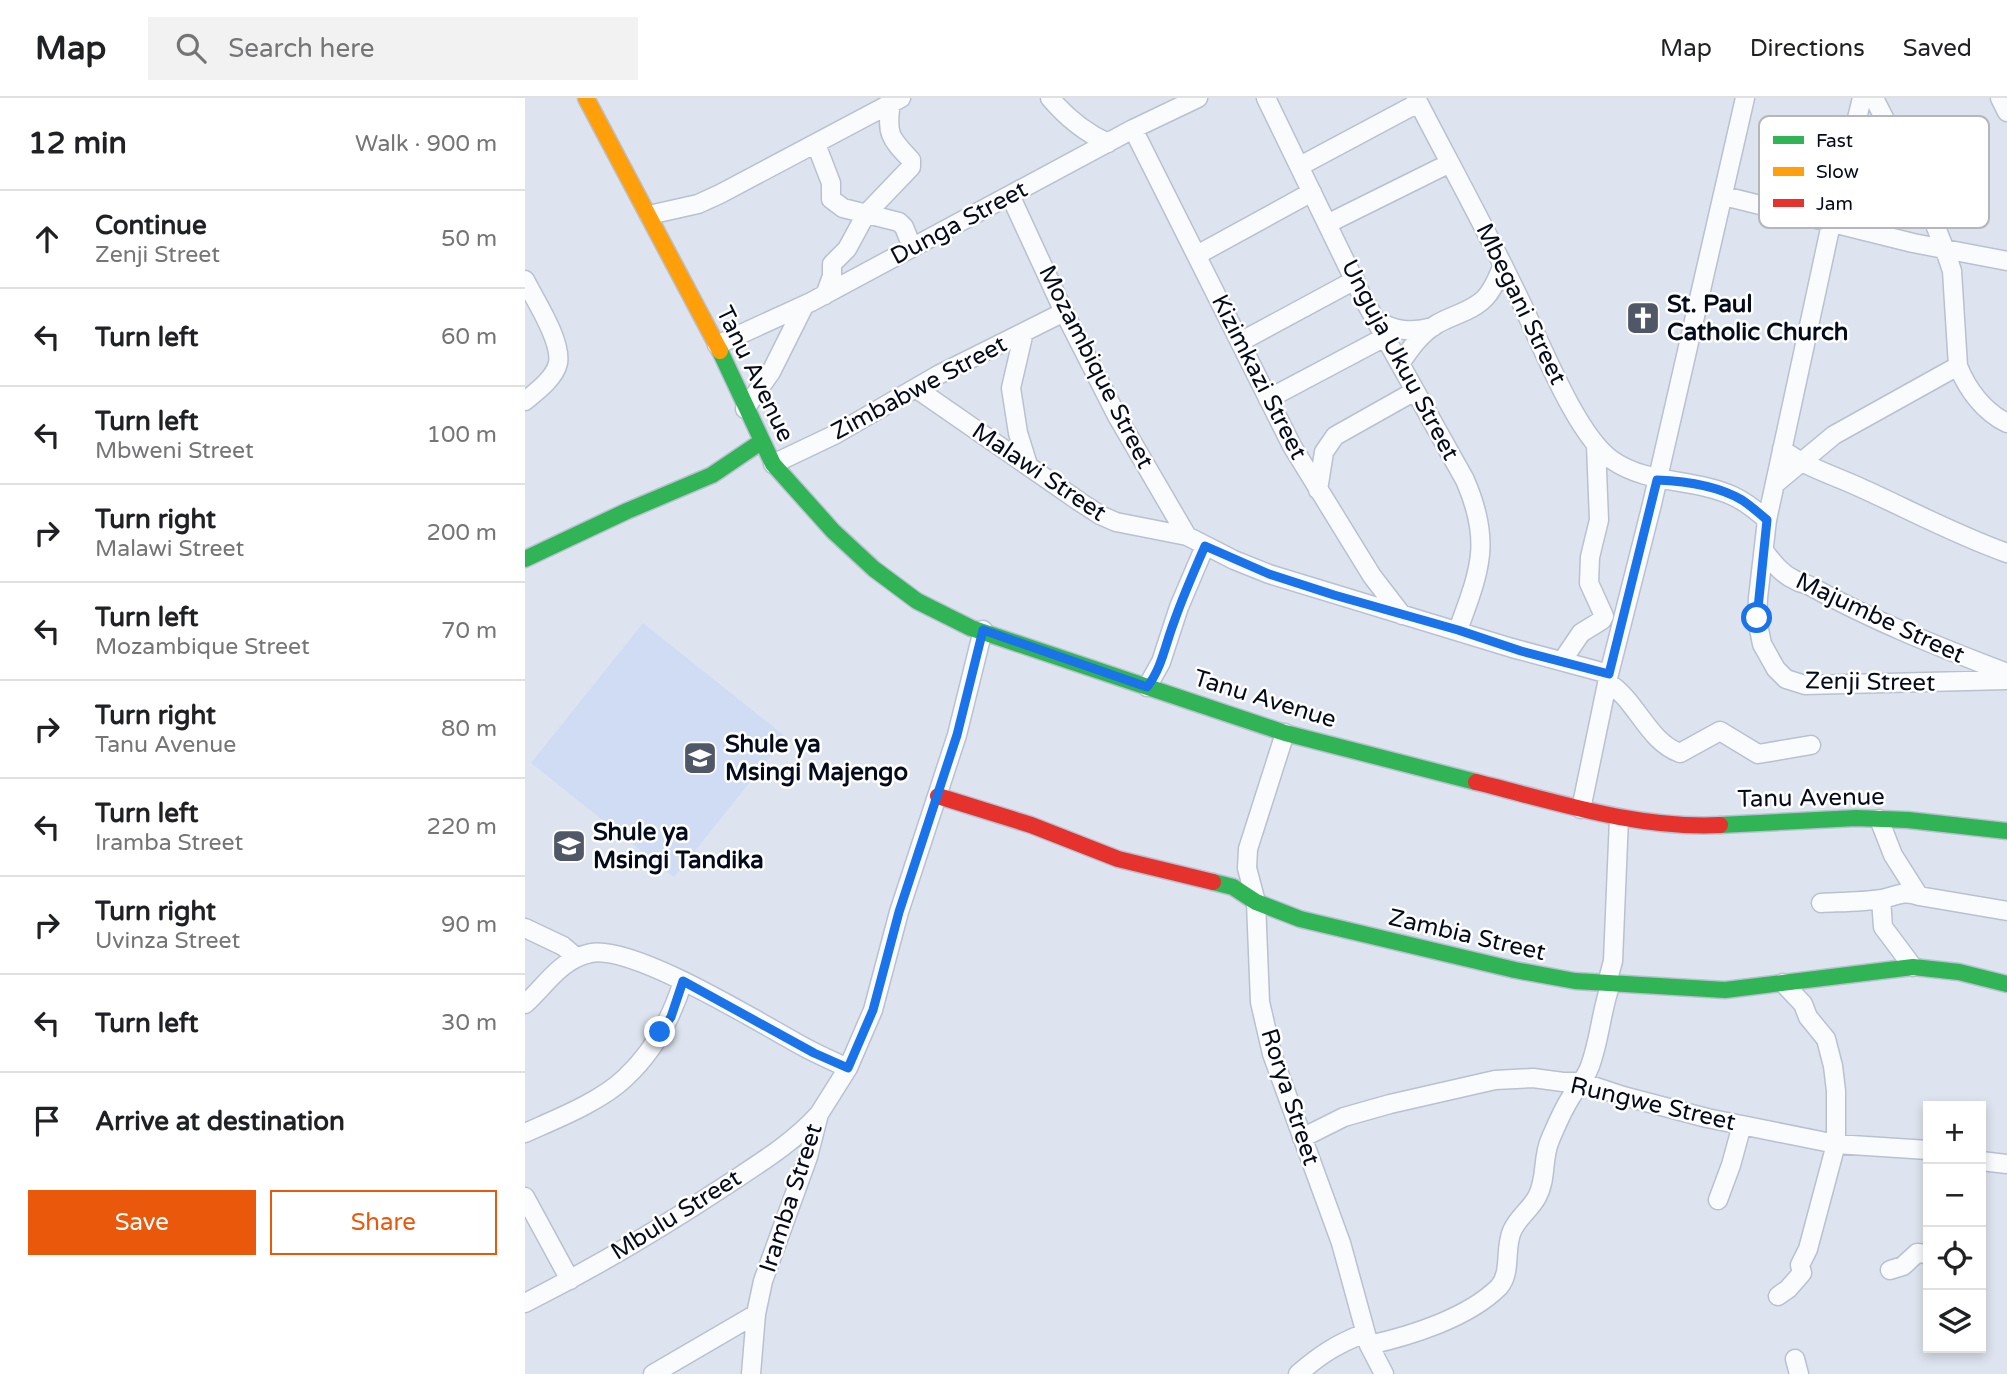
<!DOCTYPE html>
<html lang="en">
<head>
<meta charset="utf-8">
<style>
	:root { --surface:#fff; --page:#f2f2f2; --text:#202124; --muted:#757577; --line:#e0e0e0; --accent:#ea580c }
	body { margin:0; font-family:"Varela Round",sans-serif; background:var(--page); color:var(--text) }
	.controls { position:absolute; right:21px; bottom:21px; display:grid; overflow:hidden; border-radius:0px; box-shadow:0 4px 10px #0003 }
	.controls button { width:63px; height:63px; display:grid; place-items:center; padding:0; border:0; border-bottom:2px solid var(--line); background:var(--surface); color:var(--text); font:35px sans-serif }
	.stop { position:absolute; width:21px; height:21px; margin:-16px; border:5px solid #1a73e8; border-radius:50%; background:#fff }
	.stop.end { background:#1a73e8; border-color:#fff; box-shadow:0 2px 7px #0008 }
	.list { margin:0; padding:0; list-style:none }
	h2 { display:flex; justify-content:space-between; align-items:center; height:91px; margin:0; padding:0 28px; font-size:30px }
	h2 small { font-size:23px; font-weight:400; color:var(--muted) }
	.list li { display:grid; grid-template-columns:46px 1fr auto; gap:21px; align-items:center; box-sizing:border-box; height:98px; padding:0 28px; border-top:2px solid var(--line) }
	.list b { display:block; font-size:26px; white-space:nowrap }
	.list p { margin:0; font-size:23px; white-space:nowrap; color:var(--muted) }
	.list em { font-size:23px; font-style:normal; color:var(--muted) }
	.actions { display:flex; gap:14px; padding:21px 28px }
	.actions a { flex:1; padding:16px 0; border:2px solid var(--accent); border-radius:0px; text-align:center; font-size:24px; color:var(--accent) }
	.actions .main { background:var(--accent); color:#fff }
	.icon { flex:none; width:38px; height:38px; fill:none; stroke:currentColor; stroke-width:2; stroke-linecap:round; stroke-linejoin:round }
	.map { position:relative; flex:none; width:1482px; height:1276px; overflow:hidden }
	header { display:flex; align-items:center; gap:42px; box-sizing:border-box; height:98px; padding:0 35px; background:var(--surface); border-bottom:2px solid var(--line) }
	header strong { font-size:33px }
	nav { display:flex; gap:38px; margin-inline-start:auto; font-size:24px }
	.search { width:490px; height:63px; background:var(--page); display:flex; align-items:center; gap:18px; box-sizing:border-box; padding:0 24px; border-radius:0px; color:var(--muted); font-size:26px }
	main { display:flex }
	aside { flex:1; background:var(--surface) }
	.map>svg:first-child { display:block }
	.built { fill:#cfdcf4 }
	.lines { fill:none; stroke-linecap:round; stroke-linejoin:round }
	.street-casing { stroke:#b9c0d0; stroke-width:21 }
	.fast-casing { stroke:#b9c0d0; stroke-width:19 }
	.slow-casing { stroke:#b9c0d0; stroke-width:19 }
	.jam-casing { stroke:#b9c0d0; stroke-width:19 }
	.street { stroke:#fafbfd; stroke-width:18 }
	.fast { stroke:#30b455; stroke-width:16 }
	.slow { stroke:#ff9f0a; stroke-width:16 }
	.jam { stroke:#e5322d; stroke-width:16 }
	.route { stroke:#1a73e8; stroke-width:9 }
	.labels { text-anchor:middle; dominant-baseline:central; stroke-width:5; stroke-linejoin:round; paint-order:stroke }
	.street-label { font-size:24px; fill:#040b1c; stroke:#fff }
	.poi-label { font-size:24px; font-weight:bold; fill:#040b1c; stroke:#fff; text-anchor:start }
	.key { fill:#fff; stroke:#b4b6bb; stroke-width:2 }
	.key-label { font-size:19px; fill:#040b1c }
</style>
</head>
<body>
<header>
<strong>Map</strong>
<div class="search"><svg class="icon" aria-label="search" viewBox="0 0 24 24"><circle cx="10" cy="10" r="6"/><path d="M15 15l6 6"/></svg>Search here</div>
<nav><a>Map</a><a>Directions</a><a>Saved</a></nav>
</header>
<main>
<aside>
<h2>12 min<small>Walk · 900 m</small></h2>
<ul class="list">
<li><svg class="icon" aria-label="ahead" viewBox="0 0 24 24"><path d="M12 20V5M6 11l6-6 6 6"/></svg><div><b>Continue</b><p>Zenji Street</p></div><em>50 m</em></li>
<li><svg class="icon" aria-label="left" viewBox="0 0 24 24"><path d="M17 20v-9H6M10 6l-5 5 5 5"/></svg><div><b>Turn left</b></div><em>60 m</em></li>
<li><svg class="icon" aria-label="left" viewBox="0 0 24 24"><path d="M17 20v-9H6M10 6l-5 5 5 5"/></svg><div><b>Turn left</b><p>Mbweni Street</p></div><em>100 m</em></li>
<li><svg class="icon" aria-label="right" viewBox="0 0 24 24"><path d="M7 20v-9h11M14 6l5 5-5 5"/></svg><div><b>Turn right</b><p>Malawi Street</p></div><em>200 m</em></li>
<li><svg class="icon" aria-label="left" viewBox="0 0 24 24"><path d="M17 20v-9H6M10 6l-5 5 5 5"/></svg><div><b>Turn left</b><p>Mozambique Street</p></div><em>70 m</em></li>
<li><svg class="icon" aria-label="right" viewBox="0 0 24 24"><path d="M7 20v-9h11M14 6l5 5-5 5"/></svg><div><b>Turn right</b><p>Tanu Avenue</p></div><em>80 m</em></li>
<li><svg class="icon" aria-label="left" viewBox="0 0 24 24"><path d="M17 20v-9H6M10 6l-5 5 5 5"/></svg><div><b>Turn left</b><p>Iramba Street</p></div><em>220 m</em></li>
<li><svg class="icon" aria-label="right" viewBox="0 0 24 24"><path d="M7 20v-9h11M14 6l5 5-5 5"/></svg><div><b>Turn right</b><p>Uvinza Street</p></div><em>90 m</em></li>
<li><svg class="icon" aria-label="left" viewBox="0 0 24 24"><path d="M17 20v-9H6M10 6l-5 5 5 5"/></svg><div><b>Turn left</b></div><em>30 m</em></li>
<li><svg class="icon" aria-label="arrive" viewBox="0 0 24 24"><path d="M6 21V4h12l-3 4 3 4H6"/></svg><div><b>Arrive at destination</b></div></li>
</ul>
<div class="actions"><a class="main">Save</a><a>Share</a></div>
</aside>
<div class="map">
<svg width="1482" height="1276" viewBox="0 0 1482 1276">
	<rect width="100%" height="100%" fill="#dee4ef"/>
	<path class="built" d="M118,525L261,639L149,779L6,665Z"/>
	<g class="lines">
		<g class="street-casing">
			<path id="street" d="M525,0C541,19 561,35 583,45
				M741,0L837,198L940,382C967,444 955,472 933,532
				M891,0C925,66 961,131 993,198C1014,240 1050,336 1087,362C1123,387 1169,380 1208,398C1221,404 1232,413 1242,422
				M1337,0L1306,126L1242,422L1233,500L1232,521L1237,546L1251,571L1261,581L1280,587L1482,582
				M1349,0C1377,56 1408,113 1427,173L1433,268C1442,291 1459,314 1482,325
				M1475,0L1482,14
				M608,31L767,348L847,478L877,517
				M291,46L306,85V101L318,110L374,124L379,129L387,149
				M775,68L893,5
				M485,97L539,214L592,318L662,438
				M1199,98L1388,145L1482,163
				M124,117L173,106L195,96L376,0
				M802,126L925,65
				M672,157L787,94
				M0,182C10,202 37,243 33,265C30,280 11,294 0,303
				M300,197L307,178V166L322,151L341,116L386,69V62C365,40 361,36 366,5
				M851,222C870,233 886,235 908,229
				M499,234L486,290L493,335L503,367
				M715,244L830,182
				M192,247L286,204L608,31L673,0
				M875,266C885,251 896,235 912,226C927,217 948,213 960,200C969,191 973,178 978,167
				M392,291L555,404L575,417L591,424L662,438L709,462L744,476L987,550L1084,576
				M743,301L860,239
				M220,311L246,274L279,208
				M1257,351C1280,369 1308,377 1334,389C1383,411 1431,437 1482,455
				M248,366L311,336L413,277L539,214
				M1250,386L1309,337L1433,268
				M793,392L799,354L810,338L890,293
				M1239,453C1248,464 1256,476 1270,482C1274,485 1280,485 1285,488C1348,523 1414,549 1482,575
				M1037,563L1056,535L1077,522L1079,518L1064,485L1065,459L1074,422L1071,347
				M1082,584C1112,602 1122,643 1155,655L1195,633L1233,656L1286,647
				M622,589L636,564L654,509L680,448
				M760,635L723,751L722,770L731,804L735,904L747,956L816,1145L844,1247L859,1276
				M1056,711L1084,576L1127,406L1220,0
				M1354,721L1368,757L1394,798
				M1356,801L1358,829L1388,869
				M1296,805C1315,804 1337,804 1357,801C1371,798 1379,792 1394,798L1482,813
				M0,830L38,848L52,860
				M1082,885L1088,863L1094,720
				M0,906C21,887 36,861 66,855C108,847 230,922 270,944C287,954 305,962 323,970
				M0,1035C31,1021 75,1004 100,980C128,954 147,919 158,883
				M777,1040L819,1019L865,1006L970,982L1008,980L1038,984H1056L1098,998L1182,1020L1311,1046L1403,1052
				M1456,1063L1482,1066
				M0,1099L45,1182
				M1193,1102L1206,1067L1217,1027
				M1365,1172L1378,1168L1392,1155L1403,1156
				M1253,1198L1263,1191L1277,1175L1275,1167L1283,1151L1311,1046V993L1308,968L1301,941L1283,919L1278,906L1258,885
				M0,1205C69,1170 135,1131 200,1088C233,1066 267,1046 294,1016
				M844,1247C885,1238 943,1220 974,1189C987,1174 979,1151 987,1133C993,1119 1005,1112 1012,1099C1022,1081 1017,1060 1025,1042C1031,1028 1037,1013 1046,999C1052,989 1061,980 1065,968C1075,941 1076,913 1086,885
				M1270,1261L1274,1276
				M128,1276L231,1216
				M226,1276L231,1216L238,1183L283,1059L294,1016L323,970L348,912L374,814L432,637L458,532
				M773,1276C796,1256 812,1246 840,1235"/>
		</g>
		<g class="fast-casing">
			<path id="fast" d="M195,253L248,366L308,433L349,471L392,503L446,530L760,635L951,684
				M0,461L102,413L187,377L236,344
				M1195,727L1331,720L1383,722L1482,733
				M688,784L708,789L731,804L775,821L990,872L1050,883L1200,892L1388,869L1434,874L1482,886"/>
		</g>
		<g class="slow-casing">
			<path id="slow" d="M61,0L195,253"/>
		</g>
		<g class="jam-casing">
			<path id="jam" d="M951,684C1032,704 1112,731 1195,727
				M413,698L506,727L593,761L688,784"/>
		</g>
		<use href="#street" class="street"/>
		<use href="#fast" class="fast"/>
		<use href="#slow" class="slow"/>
		<use href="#jam" class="jam"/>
	</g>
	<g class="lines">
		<path class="route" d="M135,934L146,919L158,883L289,955L323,970L348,912L374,814L432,637L458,532L622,589C637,570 640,547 649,524C658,498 669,473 680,448L744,476L809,497L933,532L996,553L1084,576L1132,382C1159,383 1193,388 1217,402C1226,408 1234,415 1242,422L1232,520"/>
	</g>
	<defs>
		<g id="church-square" transform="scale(1.75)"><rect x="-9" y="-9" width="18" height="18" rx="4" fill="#505766" stroke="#fff"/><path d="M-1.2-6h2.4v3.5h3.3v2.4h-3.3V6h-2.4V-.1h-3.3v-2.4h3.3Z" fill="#fff"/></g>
		<g id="school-square" transform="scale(1.75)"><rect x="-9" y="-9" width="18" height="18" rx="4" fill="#505766" stroke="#fff"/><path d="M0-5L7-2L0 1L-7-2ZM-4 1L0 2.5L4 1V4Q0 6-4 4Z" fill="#fff"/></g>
	</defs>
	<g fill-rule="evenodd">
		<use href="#church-square" x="1118" y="220"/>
		<use href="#school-square" x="175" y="660"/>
		<use href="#school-square" x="44" y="748"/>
	</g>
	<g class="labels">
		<g class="street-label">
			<text transform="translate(434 125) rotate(-28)">Dunga Street</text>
			<text transform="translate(996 206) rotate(64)">Mbegani Street</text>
			<text transform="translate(875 262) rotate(62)">Unguja Ukuu Street</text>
			<text transform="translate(571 269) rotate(63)">Mozambique Street</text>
			<text transform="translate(230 276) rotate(64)">Tanu Avenue</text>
			<text transform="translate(734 279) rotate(63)">Kizimkazi Street</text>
			<text transform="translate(394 290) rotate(-28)">Zimbabwe Street</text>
			<text transform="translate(514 374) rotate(34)">Malawi Street</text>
			<text transform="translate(1355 520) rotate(25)">Majumbe Street</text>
			<text transform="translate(1345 584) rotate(1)">Zenji Street</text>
			<text transform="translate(740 601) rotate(17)">Tanu Avenue</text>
			<text transform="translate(1286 700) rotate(-1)">Tanu Avenue</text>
			<text transform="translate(942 837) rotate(13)">Zambia Street</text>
			<text transform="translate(765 999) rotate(72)">Rorya Street</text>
			<text transform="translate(1128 1006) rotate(13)">Rungwe Street</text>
			<text transform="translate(266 1100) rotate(-72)">Iramba Street</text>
			<text transform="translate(151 1117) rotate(-32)">Mbulu Street</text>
		</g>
		<g class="poi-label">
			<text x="1142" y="206">St. Paul<tspan x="1142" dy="28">Catholic Church</tspan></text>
			<text x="200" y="646">Shule ya<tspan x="200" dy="28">Msingi Majengo</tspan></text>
			<text x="68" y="734">Shule ya<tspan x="68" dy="28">Msingi Tandika</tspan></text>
		</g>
	</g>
	<rect x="1234" y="18" width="230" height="112" rx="10" class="key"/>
	<rect x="1248" y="38" width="31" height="8" fill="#30b455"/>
	<rect x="1248" y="69" width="31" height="9" fill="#ff9f0a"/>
	<rect x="1248" y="101" width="31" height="8" fill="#e5322d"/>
	<g class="key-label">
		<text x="1291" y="49">Fast</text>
		<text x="1291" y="80">Slow</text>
		<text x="1291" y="112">Jam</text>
	</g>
</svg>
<div class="controls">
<button>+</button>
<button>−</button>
<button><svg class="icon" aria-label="locate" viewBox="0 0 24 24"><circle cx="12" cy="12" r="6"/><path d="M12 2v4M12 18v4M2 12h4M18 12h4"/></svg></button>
<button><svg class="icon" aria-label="layers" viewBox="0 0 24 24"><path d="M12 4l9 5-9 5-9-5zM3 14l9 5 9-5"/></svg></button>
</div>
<div class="stop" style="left:1232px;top:520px"></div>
<div class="stop end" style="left:135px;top:934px"></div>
</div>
</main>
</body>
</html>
